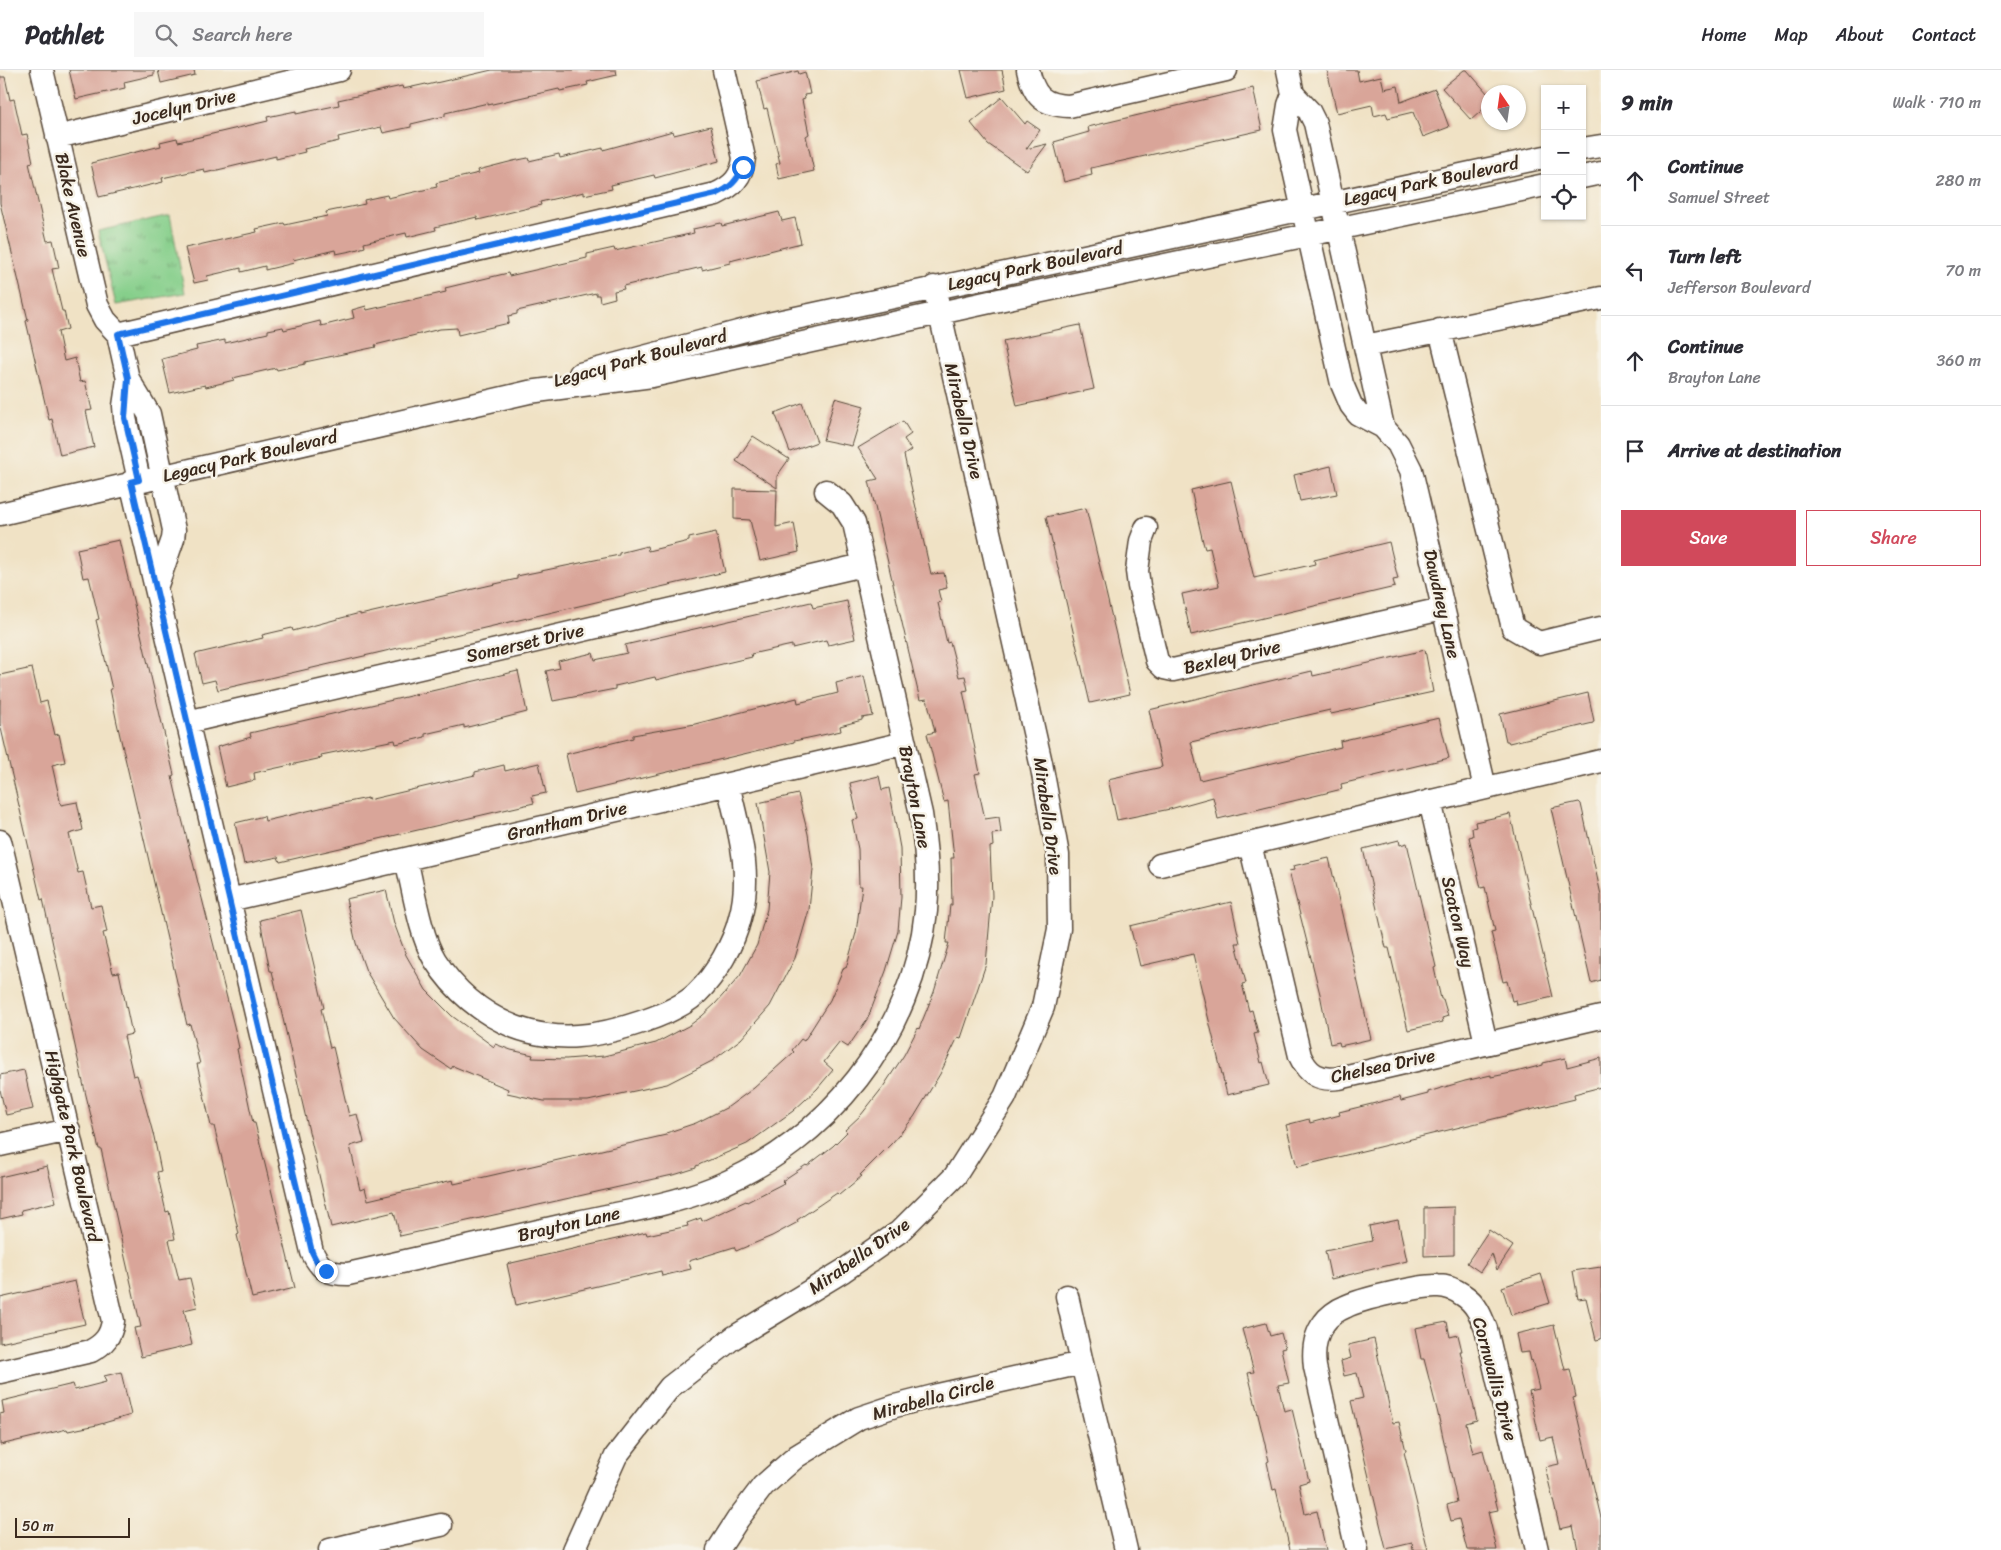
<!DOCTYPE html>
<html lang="en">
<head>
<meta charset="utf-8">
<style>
	:root { --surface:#fff; --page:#f7f7f7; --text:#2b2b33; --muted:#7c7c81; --line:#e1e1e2; --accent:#d1495b }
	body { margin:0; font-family:Sriracha,sans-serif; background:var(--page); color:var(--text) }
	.controls { position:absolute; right:15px; top:15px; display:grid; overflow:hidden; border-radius:0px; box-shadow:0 1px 4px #0004 }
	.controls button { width:45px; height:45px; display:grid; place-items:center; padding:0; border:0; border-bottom:1px solid var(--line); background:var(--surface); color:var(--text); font:25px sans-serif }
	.compass { position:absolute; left:1481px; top:15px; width:45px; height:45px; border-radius:50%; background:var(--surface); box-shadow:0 1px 4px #0004; rotate:347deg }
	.scale { position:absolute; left:15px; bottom:12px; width:115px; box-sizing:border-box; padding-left:5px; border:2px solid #3b2a1e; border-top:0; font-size:14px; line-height:18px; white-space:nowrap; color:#3b2a1e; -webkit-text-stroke:4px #f7f3e8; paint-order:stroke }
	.stop { position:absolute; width:15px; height:15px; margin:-11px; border:4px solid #1a73e8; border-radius:50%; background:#fff }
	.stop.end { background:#1a73e8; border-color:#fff; box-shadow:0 1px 5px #0008 }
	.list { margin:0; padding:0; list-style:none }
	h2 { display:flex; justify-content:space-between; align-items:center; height:65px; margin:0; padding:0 20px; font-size:21px }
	h2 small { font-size:16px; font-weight:400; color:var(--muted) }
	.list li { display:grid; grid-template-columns:32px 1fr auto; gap:15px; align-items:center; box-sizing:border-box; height:90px; padding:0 20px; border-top:1px solid var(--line) }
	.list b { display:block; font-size:19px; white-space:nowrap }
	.list p { margin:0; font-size:16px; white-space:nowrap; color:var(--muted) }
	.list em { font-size:16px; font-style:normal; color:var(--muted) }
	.actions { display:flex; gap:10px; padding:15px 20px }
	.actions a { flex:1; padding:11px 0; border:1px solid var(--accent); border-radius:0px; text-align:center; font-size:18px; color:var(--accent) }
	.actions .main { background:var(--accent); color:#fff }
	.icon { flex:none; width:28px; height:28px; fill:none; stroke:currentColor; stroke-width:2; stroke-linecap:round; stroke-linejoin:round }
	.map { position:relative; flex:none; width:1601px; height:1480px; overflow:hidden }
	header { display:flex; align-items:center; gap:30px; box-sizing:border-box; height:70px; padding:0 25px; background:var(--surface); border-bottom:1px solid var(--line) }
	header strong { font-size:24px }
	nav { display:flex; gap:28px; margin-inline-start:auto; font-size:18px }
	.search { width:350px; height:45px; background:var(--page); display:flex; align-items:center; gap:12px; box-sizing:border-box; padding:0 18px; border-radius:0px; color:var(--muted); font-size:19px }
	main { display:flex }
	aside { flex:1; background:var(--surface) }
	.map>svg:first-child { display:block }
	.grass { fill:url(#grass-tufts); stroke:#607c54 }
	.building { fill:#d9a599 }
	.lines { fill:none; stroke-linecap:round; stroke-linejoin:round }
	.minor-casing { stroke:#564637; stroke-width:25 }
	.minor { stroke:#fff; stroke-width:22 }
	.route { stroke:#1a73e8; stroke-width:6 }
	.labels { text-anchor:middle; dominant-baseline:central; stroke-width:5; stroke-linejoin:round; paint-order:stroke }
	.street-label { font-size:18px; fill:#3b2a1e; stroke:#f7f3e8 }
</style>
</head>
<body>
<header>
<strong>Pathlet</strong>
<div class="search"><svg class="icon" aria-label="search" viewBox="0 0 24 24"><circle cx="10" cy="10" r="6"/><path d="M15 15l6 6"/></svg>Search here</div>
<nav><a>Home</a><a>Map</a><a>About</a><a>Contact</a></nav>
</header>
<main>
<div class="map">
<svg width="1601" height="1480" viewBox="0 0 1601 1480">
	<defs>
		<pattern id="grass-tufts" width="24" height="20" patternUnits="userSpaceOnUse" patternTransform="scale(1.25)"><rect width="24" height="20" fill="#86cf8b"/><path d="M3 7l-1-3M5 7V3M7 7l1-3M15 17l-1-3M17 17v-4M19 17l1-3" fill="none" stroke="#6fa871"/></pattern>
	</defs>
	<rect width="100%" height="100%" fill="#f7f3e8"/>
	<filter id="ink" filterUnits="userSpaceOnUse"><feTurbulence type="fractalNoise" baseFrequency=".02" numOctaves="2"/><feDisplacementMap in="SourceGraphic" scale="10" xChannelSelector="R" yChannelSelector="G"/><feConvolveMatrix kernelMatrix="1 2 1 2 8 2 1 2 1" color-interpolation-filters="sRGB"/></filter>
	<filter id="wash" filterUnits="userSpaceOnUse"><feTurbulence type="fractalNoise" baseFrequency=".0096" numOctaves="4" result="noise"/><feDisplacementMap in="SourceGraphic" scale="20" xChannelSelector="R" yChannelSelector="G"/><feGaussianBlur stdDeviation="1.12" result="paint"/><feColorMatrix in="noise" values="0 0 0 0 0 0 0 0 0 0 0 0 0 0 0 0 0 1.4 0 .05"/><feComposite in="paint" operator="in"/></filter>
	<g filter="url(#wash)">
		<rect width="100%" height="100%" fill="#f0e2c5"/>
		<path class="grass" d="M170,145L185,223L116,235L98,161Z"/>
		<g id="blocks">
			<path class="building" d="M69,0H154V5L124,12L125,18L76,29Z
				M158,0H194L195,5L161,13Z
				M492,0H616L617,5L587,12L588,15L560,21L559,19L488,35V33L445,43V46L411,54V57L383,63L381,57L338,67L339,71L304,79L305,82L276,89V86L205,103L204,99L162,108L163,112L99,127L91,93L161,76L160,72L177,68L178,72L268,51L267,47L296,41V44L339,35L338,30L402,16L403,19L426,14L427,15Z
				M961,0H1002L1006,19L968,28Z
				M1327,0H1357L1359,11L1381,6L1384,19L1398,16L1401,32L1435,19L1449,57L1423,67L1413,42L1388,48L1386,43L1374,46L1372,35L1337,43Z
				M1464,0H1467L1488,24V35L1471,50L1442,18Z
				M798,1L799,4L805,2L810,24L804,25L805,29L802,30L809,64L806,66L814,101L779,109L776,94L780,93L767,38L764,39L757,11Z
				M0,7H5L10,30L14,29L22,65L27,64L33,92L29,93L47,171L53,170L59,198L52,199L62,241H64L68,259L58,262L64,291L75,288L80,312L85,311L92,340L86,341L94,377L60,385L52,349L49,350L26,251L28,250L0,133Z
				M1253,18L1262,60L1091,98L1092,105L1064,112L1054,72L1089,62L1088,57Z
				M1002,27L1025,54L1027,51L1040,60L1026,79L1047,74L1027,101L988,74L971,53Z
				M711,56L719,91L655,108L654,105L611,115L612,119L584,125V122L540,132L541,135L478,150L477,147L435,157L436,160L407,167L406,163L364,173L365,177L351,181L336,184L335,180L293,190L294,193L265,200V196L241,202V198L207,206L208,210L194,213L185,178L257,162L256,159L284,153L285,155L327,146L326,142L365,134L364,130L387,125L388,128L437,117L436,113L479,103L478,100L513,91L528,88L529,91L559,84L560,88L603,78V80L673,61L674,65Z
				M779,142L782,151L795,148L801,173L730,191V193L702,200V197L623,216L624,219L614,221L615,228L600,232L599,225H596V223L517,241V244L508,246L509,253L458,265L457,258L440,259L375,275L376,277L305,292V294L277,300L276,298L233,308L234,310L206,317L205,315L170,323L162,289L197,280L196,276L225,270V273L268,263V260L283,257L284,260L320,251L321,256L354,248L352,240L366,236L367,240L402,232L446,222L445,218L508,203L509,206L587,188V184L614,178L615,181L694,163L693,159L721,153L722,156Z
				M1080,255L1094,319L1017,336L1003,271Z
				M835,328L864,336L852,376L823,370Z
				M802,333L817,372L790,382L775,343Z
				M903,351L911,364L904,369L911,380L904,385L931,504L944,503L947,518L938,520L941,532L938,533L947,573L950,572L959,607L965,606L968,620L963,621L980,703L975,704L985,749L999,747L1001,763L992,764L993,776L990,777L992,826L986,894L961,968L958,967L940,1004L914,1047L893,1072L860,1105L862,1106L839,1125L837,1123L797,1150L798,1152L772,1166L736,1181L734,1177L689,1191L691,1199L662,1206L661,1201L516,1235L507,1194L634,1165L646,1162L647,1165L688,1156L687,1153L701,1148L702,1151L746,1131L747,1132L784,1113L782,1111L806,1095L807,1096L833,1076L847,1062L845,1060L861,1045L883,1017L904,985L918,958L919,959L934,922L949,873H946L950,835H952L951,788H954L948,731L944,732L927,664L935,662L927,629L920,630L869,411L878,409L858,378Z
				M753,366L789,389L777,406V418L736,391Z
				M1331,396L1337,424L1300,431L1294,405Z
				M1231,411L1254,508L1315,494L1314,490L1389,472L1398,509L1393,510L1395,517L1191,565L1182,524L1219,516L1210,478L1205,479L1203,472L1191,420Z
				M734,419L777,420L776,457L794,453L799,482L760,491L750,450L734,449Z
				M1086,438L1130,624L1090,633L1046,447Z
				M716,462L725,502L218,620L215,610L202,613L195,584L263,568L262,565L292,558L293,561L360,543V545L517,509V506L619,485V483L647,476L648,481L689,471V468Z
				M119,470L174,705L172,706L181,745L236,964L239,978L237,979L253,1053H255L295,1218L252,1228L237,1165L239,1164L222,1089L214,1056H211L197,994H200L190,954L187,955L117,653L110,619H112L96,550L99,549L89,507L83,508L77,479Z
				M847,531L855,569L828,575L826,570L792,578V575L751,584L752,587L684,603L656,610L655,607L615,616V619L553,631L546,601L560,598L558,591L593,583L595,590L627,583L625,575L811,532L813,538Z
				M1425,580L1433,622L1331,644L1330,640L1191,672L1200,710L1341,677L1340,671L1439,648L1449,688L1341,714L1342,719L1318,725L1218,749L1213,727L1170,739L1117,750L1108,709L1162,697L1149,640L1312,601L1313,606Z
				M32,598L40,633L47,631L55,665L59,664L65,692L52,695L61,735L77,732L83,760L69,764L78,803L83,802L91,837L101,835L107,862L103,863L113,903L119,902L132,964L124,966L133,1006L137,1005L154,1067L161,1101L157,1102L166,1142L169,1141L175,1169L169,1170L179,1210L190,1208L197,1237L184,1240L192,1275L141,1287L134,1258L141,1257L125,1187L101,1079H99L84,1017L43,829L41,830L0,654V605Z
				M518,601L527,642L464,658V655L425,664V667L396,674L395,670L321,685L322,688L254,703L255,710L226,717L217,677L251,667L250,663Z
				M864,606L873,646L862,648V650L840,656L841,661L794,671V672L575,724L566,684L633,668V665L695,654L797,628L798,633L838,623L836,613Z
				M1588,623L1594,651L1593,653L1509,673L1508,671H1506L1500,644Z
				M539,693L546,723L532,726L534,733L280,792L278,787L244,794L235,753L264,746L265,751L333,735L368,728V730L475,705V702L504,695L505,701Z
				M879,706L882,720L889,718L900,778L901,827L898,861L886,901L868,948L848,977L840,972L824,992L833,1000L817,1019L793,1041L747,1074L696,1096V1098L677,1104L400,1166L394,1142L331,1157L272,901H270L260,850L301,840L324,938L321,939L330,978L333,977L349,1046L357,1044L364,1072L350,1076L360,1120L365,1118L368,1130L453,1110L454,1114L567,1088L666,1065V1063L696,1053L728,1037L754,1018L794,982L792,980L801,969L804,971L830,930L844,897L846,898L856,863L862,816H859L858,779L852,750L858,749L850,713Z
				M798,724L808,764L813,799L809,840L795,888L770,936L741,969L712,991L667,1014L588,1031H544L507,1023L508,1019L453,996L451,999L423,980L394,948L366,901L356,873L346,829L386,820L394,853L406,885L426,920L452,946L494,977L495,974L511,980L533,985L532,988L566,989L604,986L656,973L690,955L702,946L715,934L740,906L757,875L767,839L770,802L758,733Z
				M1579,732L1581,734L1601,825V910L1591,913L1551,738Z
				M1510,744L1553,927L1517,935L1516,930L1512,931L1507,911L1503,912L1491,862L1495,861L1485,817L1481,818L1469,767L1473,766L1472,758L1476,757L1475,752Z
				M1399,770L1400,775L1407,773L1436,897L1434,898L1441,929H1443L1448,946L1442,948L1443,952L1408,960L1389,878H1386L1363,779Z
				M1329,788L1371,969L1340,976L1339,972L1330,974L1320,924L1289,801L1294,800L1293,796Z
				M1231,832L1240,873H1236L1246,913L1242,914L1249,941L1252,940L1258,963L1254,964L1261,993L1263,992L1269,1015L1227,1025L1193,884L1140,896L1130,856Z
				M1565,988L1567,997L1601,988V1017L1574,1024L1575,1029L1297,1097L1286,1055L1309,1049L1310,1053L1340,1045L1339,1042L1400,1027L1401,1031L1428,1024V1022L1465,1011L1491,1005V1007L1516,1002L1543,995V993Z
				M24,1000L33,1039L6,1045L0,1020V1005Z
				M47,1096L56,1132L21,1140L22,1144L0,1149V1107Z
				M1454,1137V1185L1424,1186V1138Z
				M1398,1150L1407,1191L1331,1209L1325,1181L1372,1171L1369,1156Z
				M1489,1160L1513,1176L1497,1200L1492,1184L1480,1202L1467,1193Z
				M1601,1197V1269L1596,1270L1586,1228L1578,1229L1573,1201Z
				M1541,1204L1550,1233L1511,1245L1502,1217Z
				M75,1211L85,1254L0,1273V1228Z
				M1447,1252L1450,1267L1458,1265L1462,1281H1460L1477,1350L1466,1353L1473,1383L1483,1380L1498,1440L1488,1442L1497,1480H1467L1459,1449L1451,1451L1447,1435L1457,1432L1438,1344L1424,1289H1421L1415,1258Z
				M1266,1253L1270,1266L1281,1263L1285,1278L1281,1279L1289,1313L1278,1315L1284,1341L1292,1339L1309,1411L1299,1414L1305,1444L1317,1441L1326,1480H1290L1276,1419L1273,1420L1267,1392L1269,1391L1248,1303L1254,1302L1242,1259Z
				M1554,1255L1565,1300L1570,1299L1576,1327L1573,1328L1601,1448V1480H1578L1573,1456L1560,1459L1545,1397L1559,1394L1553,1367L1540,1370L1529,1321L1539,1319L1532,1290L1531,1291L1529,1282L1520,1283L1516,1264Z
				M1374,1269L1393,1353L1399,1352L1406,1381L1404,1382L1428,1480H1413L1412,1473L1386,1479L1351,1331L1363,1328L1357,1303L1344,1306L1341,1291L1351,1288L1348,1275Z
				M121,1302L131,1345L97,1355L68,1361L67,1359L0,1375V1344L4,1343L2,1331L73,1314L75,1320L106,1312L104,1306Z"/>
		</g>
	</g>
	<g filter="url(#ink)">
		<use href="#blocks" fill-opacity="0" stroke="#564637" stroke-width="1"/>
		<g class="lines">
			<g class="minor-casing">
				<path id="minor" d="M42,0L97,235L105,250L118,264L128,309L124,336L125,348L139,410
					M1028,0C1034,26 1042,35 1069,36L1226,0
					M1288,0L1293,24L1309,41L1315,53L1383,357
					M1293,24L1289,35L1285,60L1342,314L1351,335L1358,344L1383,357L1398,374L1411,400L1485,718
					M57,67L339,0
					M1582,79L1601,76
					M1582,107L1601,103
					M1440,260L1513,558L1539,573L1601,558
					M118,264L716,124C733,116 742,107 744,88L724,0
					M1365,276L1601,228
					M580,304L768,254L1545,87
					M128,309L149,344L174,460L173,469L156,518
					M131,412L312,1182C321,1200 328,1204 348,1204C425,1187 502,1169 578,1152C623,1142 670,1135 713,1118C827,1073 914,963 926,841C929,808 926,776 921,744L854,453L842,434L826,421
					M0,444L529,322L652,306L999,230L1545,115
					M1146,458L1141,471L1137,501L1139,516L1157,591L1164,598L1173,600L1442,539
					M187,652L863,495
					M1430,731L1486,973
					M0,771L113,1251C111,1266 104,1274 91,1281L0,1302
					M1250,774L1300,986C1308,1004 1319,1011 1339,1008L1601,947
					M406,789C413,817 420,866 435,890C454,920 482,944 515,957C533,964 559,968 578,966C610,964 675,945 697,923C716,905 734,873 740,848C753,803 738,758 728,714
					M1160,795L1601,691
					M229,830L905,673
					M0,1075L69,1060
					M1067,1226L1082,1293
					M363,1472L441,1455
					M330,1480L363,1472L365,1480
					M574,1480L616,1386L670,1317L733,1268L843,1201L899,1162L955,1106L1005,1027L1043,937L1059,859L1058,785L1041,693L934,217
					M718,1480L738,1449L763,1416L797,1386L859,1348L895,1336L938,1325L1082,1293L1126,1480
					M1357,1480L1315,1297C1313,1282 1314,1266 1324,1253C1328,1247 1337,1240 1345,1237C1360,1229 1422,1215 1438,1216C1447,1216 1456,1220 1463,1225C1476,1233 1481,1246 1486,1259L1537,1480"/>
			</g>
			<use href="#minor" class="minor"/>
		</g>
	</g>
	<g class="lines" filter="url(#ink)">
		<path class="route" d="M326,1201L318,1194L312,1182L131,412L139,410L125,348L128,308L118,264L716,124C730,118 737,111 743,97"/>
	</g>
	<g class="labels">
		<g class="street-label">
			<text transform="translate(184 37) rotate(-13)">Jocelyn Drive</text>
			<text transform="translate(1431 111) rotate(-12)">Legacy Park Boulevard</text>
			<text transform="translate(73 135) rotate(77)">Blake Avenue</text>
			<text transform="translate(1035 196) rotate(-12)">Legacy Park Boulevard</text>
			<text transform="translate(640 288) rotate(-15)">Legacy Park Boulevard</text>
			<text transform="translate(964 351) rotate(77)">Mirabella Drive</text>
			<text transform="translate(250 386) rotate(-13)">Legacy Park Boulevard</text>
			<text transform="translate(1442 534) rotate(77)">Dawdney Lane</text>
			<text transform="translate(525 573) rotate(-13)">Somerset Drive</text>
			<text transform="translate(1232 587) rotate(-13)">Bexley Drive</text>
			<text transform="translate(915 727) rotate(79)">Brayton Lane</text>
			<text transform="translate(1048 746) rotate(82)">Mirabella Drive</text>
			<text transform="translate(567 751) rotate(-13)">Grantham Drive</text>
			<text transform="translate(1458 852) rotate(77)">Scaton Way</text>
			<text transform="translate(1383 996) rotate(-12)">Chelsea Drive</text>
			<text transform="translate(73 1076) rotate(77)">Highgate Park Boulevard</text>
			<text transform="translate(569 1154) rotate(-13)">Brayton Lane</text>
			<text transform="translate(859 1186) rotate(-35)">Mirabella Drive</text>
			<text transform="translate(1495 1309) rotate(75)">Cornwallis Drive</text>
			<text transform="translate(933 1328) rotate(-15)">Mirabella Circle</text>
		</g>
	</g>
</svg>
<div class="controls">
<button>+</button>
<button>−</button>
<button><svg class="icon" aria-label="locate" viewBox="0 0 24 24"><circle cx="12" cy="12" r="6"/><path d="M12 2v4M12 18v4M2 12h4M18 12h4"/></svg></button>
</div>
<svg class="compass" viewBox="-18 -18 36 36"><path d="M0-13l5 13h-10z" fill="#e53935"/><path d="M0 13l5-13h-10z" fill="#7c7c81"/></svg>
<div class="scale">50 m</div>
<div class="stop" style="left:743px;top:97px"></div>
<div class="stop end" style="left:326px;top:1201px"></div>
</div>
<aside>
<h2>9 min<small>Walk · 710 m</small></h2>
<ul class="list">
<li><svg class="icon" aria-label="ahead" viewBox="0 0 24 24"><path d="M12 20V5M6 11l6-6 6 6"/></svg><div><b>Continue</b><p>Samuel Street</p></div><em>280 m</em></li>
<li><svg class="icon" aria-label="left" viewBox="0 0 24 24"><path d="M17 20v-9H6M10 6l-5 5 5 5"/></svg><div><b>Turn left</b><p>Jefferson Boulevard</p></div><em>70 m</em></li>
<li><svg class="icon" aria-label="ahead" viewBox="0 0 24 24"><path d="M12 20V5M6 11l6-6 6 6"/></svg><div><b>Continue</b><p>Brayton Lane</p></div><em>360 m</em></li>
<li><svg class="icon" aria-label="arrive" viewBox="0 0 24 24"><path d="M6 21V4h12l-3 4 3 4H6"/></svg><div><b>Arrive at destination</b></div></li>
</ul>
<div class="actions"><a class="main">Save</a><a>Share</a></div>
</aside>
</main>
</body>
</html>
